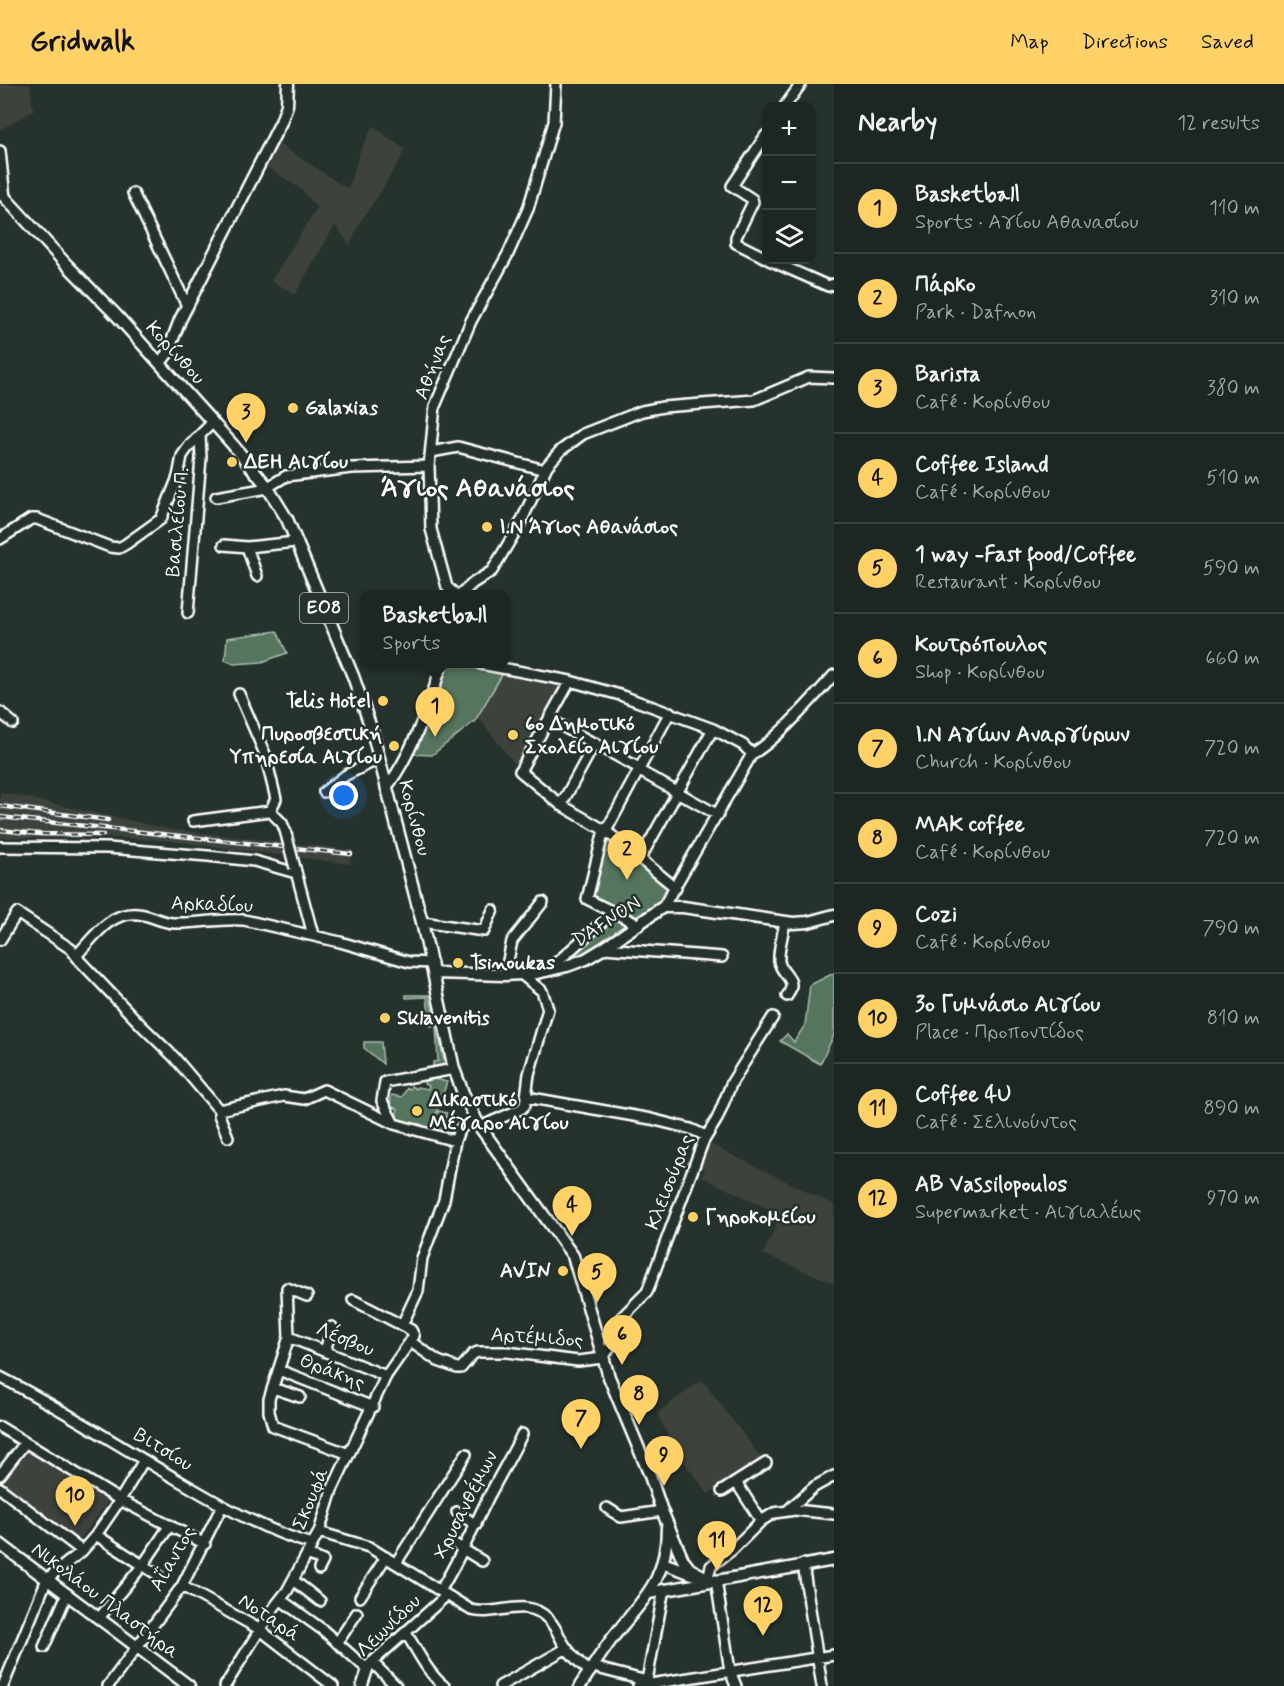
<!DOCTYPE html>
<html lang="en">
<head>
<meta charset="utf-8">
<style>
	:root { --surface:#1c2622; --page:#252e2a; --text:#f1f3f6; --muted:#a0a5a5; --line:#3a4340; --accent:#ffd166 }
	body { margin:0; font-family:Mynerve,sans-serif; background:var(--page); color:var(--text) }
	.controls { position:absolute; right:18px; top:18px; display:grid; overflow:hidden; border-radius:12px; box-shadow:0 3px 9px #0003 }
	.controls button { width:54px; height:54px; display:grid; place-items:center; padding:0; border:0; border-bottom:2px solid var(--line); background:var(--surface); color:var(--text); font:30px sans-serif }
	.you { position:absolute; left:344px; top:712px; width:21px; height:21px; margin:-15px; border:4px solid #fff; border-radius:50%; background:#1a73e8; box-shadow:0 0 0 9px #1a73e833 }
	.badge { display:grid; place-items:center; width:39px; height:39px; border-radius:50%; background:var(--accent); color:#111; font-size:20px; font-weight:700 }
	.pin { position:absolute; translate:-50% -50px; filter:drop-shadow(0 2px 3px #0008) }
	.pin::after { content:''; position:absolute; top:32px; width:21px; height:18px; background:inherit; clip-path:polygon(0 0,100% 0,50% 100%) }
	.popup { position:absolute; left:360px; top:506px; width:150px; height:78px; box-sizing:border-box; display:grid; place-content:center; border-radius:12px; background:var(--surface); filter:drop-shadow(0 2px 4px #0005); font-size:20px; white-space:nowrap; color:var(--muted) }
	.popup b { font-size:22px; color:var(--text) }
	.popup::after { content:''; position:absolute; left:50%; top:100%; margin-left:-12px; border:12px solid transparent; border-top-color:var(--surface) }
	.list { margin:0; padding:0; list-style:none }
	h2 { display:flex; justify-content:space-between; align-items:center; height:78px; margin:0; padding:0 24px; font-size:26px }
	h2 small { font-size:20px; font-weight:400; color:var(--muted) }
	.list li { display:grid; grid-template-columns:39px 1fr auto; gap:18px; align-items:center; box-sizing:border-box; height:90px; padding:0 24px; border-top:2px solid var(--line) }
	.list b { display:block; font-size:22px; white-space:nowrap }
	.list p { margin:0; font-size:20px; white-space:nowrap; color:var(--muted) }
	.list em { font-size:20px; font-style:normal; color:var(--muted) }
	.icon { flex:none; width:33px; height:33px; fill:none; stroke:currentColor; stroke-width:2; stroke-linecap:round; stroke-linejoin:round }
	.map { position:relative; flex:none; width:834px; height:1602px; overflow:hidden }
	header { display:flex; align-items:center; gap:36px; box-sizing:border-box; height:84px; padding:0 30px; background:var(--accent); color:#111 }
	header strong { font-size:28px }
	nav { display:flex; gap:33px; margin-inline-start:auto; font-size:21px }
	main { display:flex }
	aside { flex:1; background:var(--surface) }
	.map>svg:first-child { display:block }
	.built { fill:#3c433d }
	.green { fill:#55755e; stroke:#aabaae; stroke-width:1.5 }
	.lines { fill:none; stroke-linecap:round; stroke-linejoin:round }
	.minor-casing { stroke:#fff; stroke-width:14 }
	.major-casing { stroke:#fff; stroke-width:15 }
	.minor { stroke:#26332d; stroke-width:9 }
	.major { stroke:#26332d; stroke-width:10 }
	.rail-casing { stroke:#fff; stroke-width:4.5 }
	.rail { stroke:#26332d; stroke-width:2; stroke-dasharray:7; stroke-linecap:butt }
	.minor-bridge-casing { stroke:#fff; stroke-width:14; stroke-linecap:butt }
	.minor-bridge { stroke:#26332d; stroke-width:9 }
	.poi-dot { fill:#ffd166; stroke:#26332d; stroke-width:2 }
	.labels { text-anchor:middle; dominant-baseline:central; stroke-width:5; stroke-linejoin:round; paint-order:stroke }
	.shield { fill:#26332d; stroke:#bec2c0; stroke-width:1.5 }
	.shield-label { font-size:18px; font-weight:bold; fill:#fff }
	.street-label { font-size:20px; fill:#fff; stroke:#26332d }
	.poi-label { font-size:20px; font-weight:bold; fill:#fff; stroke:#26332d; text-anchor:start }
	.district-label { font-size:26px; font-weight:bold; fill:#fff; stroke:#26332d }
</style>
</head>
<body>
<header>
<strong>Gridwalk</strong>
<nav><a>Map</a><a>Directions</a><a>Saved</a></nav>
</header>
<main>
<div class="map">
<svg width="834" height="1602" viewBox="0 0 834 1602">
	<rect width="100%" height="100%" fill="#26332d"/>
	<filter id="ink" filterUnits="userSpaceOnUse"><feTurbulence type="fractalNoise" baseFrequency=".0167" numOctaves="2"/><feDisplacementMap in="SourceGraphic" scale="12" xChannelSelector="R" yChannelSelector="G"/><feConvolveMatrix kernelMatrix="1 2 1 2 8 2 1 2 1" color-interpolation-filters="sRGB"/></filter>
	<g filter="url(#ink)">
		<path class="built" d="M0,0H30L33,27L0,46Z
			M373,42L404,65L401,74L378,112L360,138L350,161L335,141L295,210L271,197L317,124L301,105L264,81L277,59L348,105L361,65Z
			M503,589L513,591V594L539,599L540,596L563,601L517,683L478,633Z
			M0,708L168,745L352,766L350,780L170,757L126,754H0Z
			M706,1058L834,1121V1199L763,1170L776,1142L773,1127L702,1093L705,1084L698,1081Z
			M702,1296L762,1375L708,1410L674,1364L657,1329Z
			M26,1365L108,1417L79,1457L0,1398Z"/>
		<path class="green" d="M277,547L287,569L262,578L234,580L225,576L227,554Z
			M448,580L503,589L475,637L432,671L411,670L437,614Z
			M606,753L671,805L662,819L639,837L590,813Z
			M612,831L632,841L583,872L557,880Z
			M834,889V951L820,980L780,957L787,950L794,958L805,941L810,901Z
			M406,911H429L445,981L433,983V978L438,977L436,942H430L427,913L406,914Z
			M364,958H381L383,980L364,964Z
			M435,995L447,998L436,1030L439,1027L447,1029L444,1040L453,1043L450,1052L420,1044L421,1040L415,1039L414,1042L395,1037L398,1025L389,1022L392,1011L402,1013L407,1004L410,1005L411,1002L416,1005L417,1003L428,1005L429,1002L424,1000L425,997Z"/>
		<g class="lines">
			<g class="minor-casing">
				<path id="minor" d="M785,22L801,0
					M766,51L732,102L752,115L753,118L736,153V159L766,174
					M0,67L5,114
					M133,109L187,222
					M769,176L828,202L834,200
					M431,368L458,363L545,386
					M268,403L286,392L352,384L429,382
					M216,413L268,404
					M0,455L31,435H37L110,463L119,464L126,460L161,435L178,393L182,372L189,362L213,338
					M224,461L247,463
					M257,492L247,463L296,458
					M455,510L447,503L431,445L429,382L435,322L471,237L508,170L528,125L554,38L556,0
					M461,510L473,499L492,487L521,438L547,382L560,367L583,350L642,327L663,323L754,316L809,293L834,294
					M188,529L201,374L200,351
					M481,580L570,597L620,611L713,645L743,661L752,670
					M570,597L520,687L561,721L606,747L676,804
					M239,610L265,670L276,715L270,727
					M0,628L13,639
					M549,635L639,684
					M638,686L718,731
					M386,704C410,675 431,616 442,580
					M324,708L346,691L379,675
					M561,721L595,659
					M193,737L270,727L282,739L285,746
					M604,746L587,815L639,841
					M606,747L670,628
					M0,763L108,764L208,772L254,777L296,789
					M640,775L713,645
					M295,784L313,851
					M663,823L752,670C778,655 813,614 834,591
					M422,838L484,847L493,826
					M785,838C783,850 778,866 779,877C781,892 799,894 787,912
					M0,856L17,829L71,865L80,877L142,942L174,973L219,1026L284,1012L304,1015L324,1006L394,1040L455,1057
					M604,864L722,873
					M76,872C93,854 110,827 138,830C151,831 162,839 174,839C197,840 220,834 244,836L340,858L409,878L432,879
					M547,887L610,831
					M505,891L512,857L543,818
					M526,1013L651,1035L691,1045L706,1052
					M219,1026V1031L228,1053
					M394,1040L382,1017L385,998L454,985
					M480,1043L521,1025L525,1021L529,990L548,925L542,907L521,890
					M307,1212L287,1204L289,1253L269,1315V1328L273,1342L349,1370
					M402,1241L418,1207L422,1174L444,1116L455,1057L459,1046L474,1034
					M289,1253L386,1292
					M411,1258L438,1277L457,1284H461L473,1270L478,1268H507L578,1277L603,1274L610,1263L617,1238L647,1208L703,1058L717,1035L732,998L773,933
					M325,1267L332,1243
					M279,1286L373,1323
					M0,1293C63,1325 122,1364 183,1399C224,1423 266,1447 312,1460
					M273,1304L300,1313
					M0,1343L120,1416L205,1460
					M0,1391L25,1359
					M736,1398L761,1437
					M0,1404L82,1467
					M722,1407L766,1379
					M607,1424L621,1433L662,1427
					M788,1426L814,1403L834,1392
					M457,1428L476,1441
					M319,1448L369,1463L471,1526C489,1531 508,1522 526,1524C546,1526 554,1541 562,1557C569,1569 579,1579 590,1588
					M96,1451L158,1491
					M453,1459L482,1477
					M307,1470L323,1477L319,1485
					M396,1479L466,1370
					M803,1480L822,1602
					M708,1494L711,1482L732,1466L761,1437L774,1429L795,1426L834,1430
					M293,1496L320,1517
					M716,1496L730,1587L736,1602
					M182,1502L259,1545L333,1602
					M440,1507C459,1476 473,1444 489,1412C500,1391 512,1371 522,1350
					M360,1513L386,1473
					M281,1516L323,1546L367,1585
					M99,1534L143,1481L170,1441
					M406,1549C417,1566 428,1590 444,1602
					M337,1559L357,1529
					M44,1563L67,1510
					M372,1578L396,1602
					M593,1583L647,1597
					M3,1602L47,1495L82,1467L96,1451L120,1416L144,1376
					M108,1602L182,1502L222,1422
					M225,1602L272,1526L287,1507L307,1470L319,1448L332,1406L386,1292L414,1252L411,1246L353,1216
					M362,1602L369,1581L447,1511
					M500,1602L567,1564
					M638,1602L834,1571
					M646,1602L664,1505"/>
			</g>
			<g class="major-casing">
				<path id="major" d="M0,108L65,179L117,232L233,361L266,401L287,435L353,592L372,647L422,838L454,985L463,1009L480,1043L573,1172L609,1293L649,1389L662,1427L683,1476L690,1485L705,1493
					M160,279L167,270L180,236L281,38L287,21L288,0
					M434,889L505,891L537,889L567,882L586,875L604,864L663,823H683L793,839L808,838L834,831
					M0,1460L189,1602
					M663,1479L695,1491
					M649,1509L834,1476
					M580,1602C590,1587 600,1571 611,1556C642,1515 667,1499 667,1443"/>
			</g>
			<use href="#minor" class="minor"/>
			<use href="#major" class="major"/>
			<g class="rail-casing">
				<path id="rail" d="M0,722L108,736
					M0,733L351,770
					M0,746L39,750L103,751"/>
			</g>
			<use href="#rail" class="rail"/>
			<g class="minor-bridge-casing">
				<path id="minor-bridge" d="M285,746L295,784"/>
			</g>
			<use href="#minor-bridge" class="minor-bridge"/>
		</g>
	</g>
	<g class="poi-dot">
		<circle cx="293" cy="324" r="6"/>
		<circle cx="232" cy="378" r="6"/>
		<circle cx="487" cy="443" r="6"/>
		<circle cx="383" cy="617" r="6"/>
		<circle cx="513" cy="651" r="6"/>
		<circle cx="394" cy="662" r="6"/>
		<circle cx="458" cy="879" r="6"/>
		<circle cx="385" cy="934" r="6"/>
		<circle cx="417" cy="1027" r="6"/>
		<circle cx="693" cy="1133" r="6"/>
		<circle cx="563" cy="1187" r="6"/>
	</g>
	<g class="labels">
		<rect class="shield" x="300" y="509" width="48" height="30" rx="4.5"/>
		<g class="shield-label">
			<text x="324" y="524">ΕΟ8</text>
		</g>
		<g class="street-label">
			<text transform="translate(175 269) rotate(48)">Κορίνθου</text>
			<text transform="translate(433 283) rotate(-69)">Αθήνας</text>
			<text transform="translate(178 438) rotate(-85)">Βασιλείου Π.</text>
			<text transform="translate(414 734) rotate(75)">Κορίνθου</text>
			<text transform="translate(212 821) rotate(2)">Αρκαδίου</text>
			<text transform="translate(607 838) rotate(-33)">DAFNON</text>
			<text transform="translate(670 1098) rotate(-69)">Κλεισούρας</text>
			<text transform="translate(537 1254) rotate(4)">Αρτέμιδος</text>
			<text transform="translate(345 1256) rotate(22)">Λέσβου</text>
			<text transform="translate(332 1288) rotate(21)">Θράκης</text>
			<text transform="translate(163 1366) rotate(31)">Βιτσίου</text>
			<text transform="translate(311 1415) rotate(-68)">Σκουφά</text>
			<text transform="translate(466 1421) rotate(-63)">Χρυσανθέμων</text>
			<text transform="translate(173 1475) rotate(-60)">Αΐαντος</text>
			<text transform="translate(105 1517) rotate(37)">Νικολάου Πλαστήρα</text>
			<text transform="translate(269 1534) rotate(34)">Νοταρά</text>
			<text transform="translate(389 1542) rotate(-44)">Λεωνίδου</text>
		</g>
		<g class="poi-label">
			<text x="305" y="324">Galaxias</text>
			<text x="244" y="378">ΔΕΗ Αιγίου</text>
			<text x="499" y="443">Ι.Ν Άγιος Αθανάσιος</text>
			<text x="371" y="617" text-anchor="end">Telis Hotel</text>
			<text x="525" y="640">6ο Δημοτικό<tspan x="525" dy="23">Σχολείο Αιγίου</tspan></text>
			<text x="382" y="650" text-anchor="end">Πυροσβεστική<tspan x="382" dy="23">Υπηρεσία Αιγίου</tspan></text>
			<text x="470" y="879">Tsinoukas</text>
			<text x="397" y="934">Sklavenitis</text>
			<text x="429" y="1016">Δικαστικό<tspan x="429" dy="23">Μέγαρο Αιγίου</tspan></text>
			<text x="705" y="1133">Γηροκομείου</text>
			<text x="551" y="1187" text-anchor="end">AVIN</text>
		</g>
		<g class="district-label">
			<text x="478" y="405">Άγιος Αθανάσιος</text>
		</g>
	</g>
</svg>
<div class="controls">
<button>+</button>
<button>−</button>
<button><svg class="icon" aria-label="layers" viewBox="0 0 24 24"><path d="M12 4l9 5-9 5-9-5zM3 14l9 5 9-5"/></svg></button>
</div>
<div class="you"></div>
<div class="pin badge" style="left:435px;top:653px">1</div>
<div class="popup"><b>Basketball</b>Sports</div>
<div class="pin badge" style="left:627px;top:796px">2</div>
<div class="pin badge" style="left:246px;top:359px">3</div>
<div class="pin badge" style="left:572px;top:1152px">4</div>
<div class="pin badge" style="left:597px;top:1219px">5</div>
<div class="pin badge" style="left:622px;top:1281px">6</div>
<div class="pin badge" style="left:581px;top:1365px">7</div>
<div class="pin badge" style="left:639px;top:1341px">8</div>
<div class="pin badge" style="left:664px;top:1402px">9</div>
<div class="pin badge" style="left:75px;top:1442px">10</div>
<div class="pin badge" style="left:717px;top:1487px">11</div>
<div class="pin badge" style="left:763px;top:1552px">12</div>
</div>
<aside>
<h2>Nearby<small>12 results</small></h2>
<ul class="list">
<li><span class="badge">1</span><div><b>Basketball</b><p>Sports · Αγίου Αθανασίου</p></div><em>110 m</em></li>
<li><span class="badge">2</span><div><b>Πάρκο</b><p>Park · Dafnon</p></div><em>310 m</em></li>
<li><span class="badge">3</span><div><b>Barista</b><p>Café · Κορίνθου</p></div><em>380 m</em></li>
<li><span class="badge">4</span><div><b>Coffee Island</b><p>Café · Κορίνθου</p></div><em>510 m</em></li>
<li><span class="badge">5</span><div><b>1 way -Fast food/Coffee</b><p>Restaurant · Κορίνθου</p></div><em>590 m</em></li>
<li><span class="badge">6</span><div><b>Κουτρόπουλος</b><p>Shop · Κορίνθου</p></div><em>660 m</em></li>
<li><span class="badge">7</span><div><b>Ι.Ν Αγίων Αναργύρων</b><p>Church · Κορίνθου</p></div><em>720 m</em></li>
<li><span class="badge">8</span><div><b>ΜΑΚ coffee</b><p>Café · Κορίνθου</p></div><em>720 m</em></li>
<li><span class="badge">9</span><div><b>Cozi</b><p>Café · Κορίνθου</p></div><em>790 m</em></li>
<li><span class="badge">10</span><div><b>3ο Γυμνάσιο Αιγίου</b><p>Place · Προποντίδος</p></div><em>810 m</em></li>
<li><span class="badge">11</span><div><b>Coffee 4U</b><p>Café · Σελινούντος</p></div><em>890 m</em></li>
<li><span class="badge">12</span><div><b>AB Vassilopoulos</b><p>Supermarket · Αιγιαλέως</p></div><em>970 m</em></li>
</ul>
</aside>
</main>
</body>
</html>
